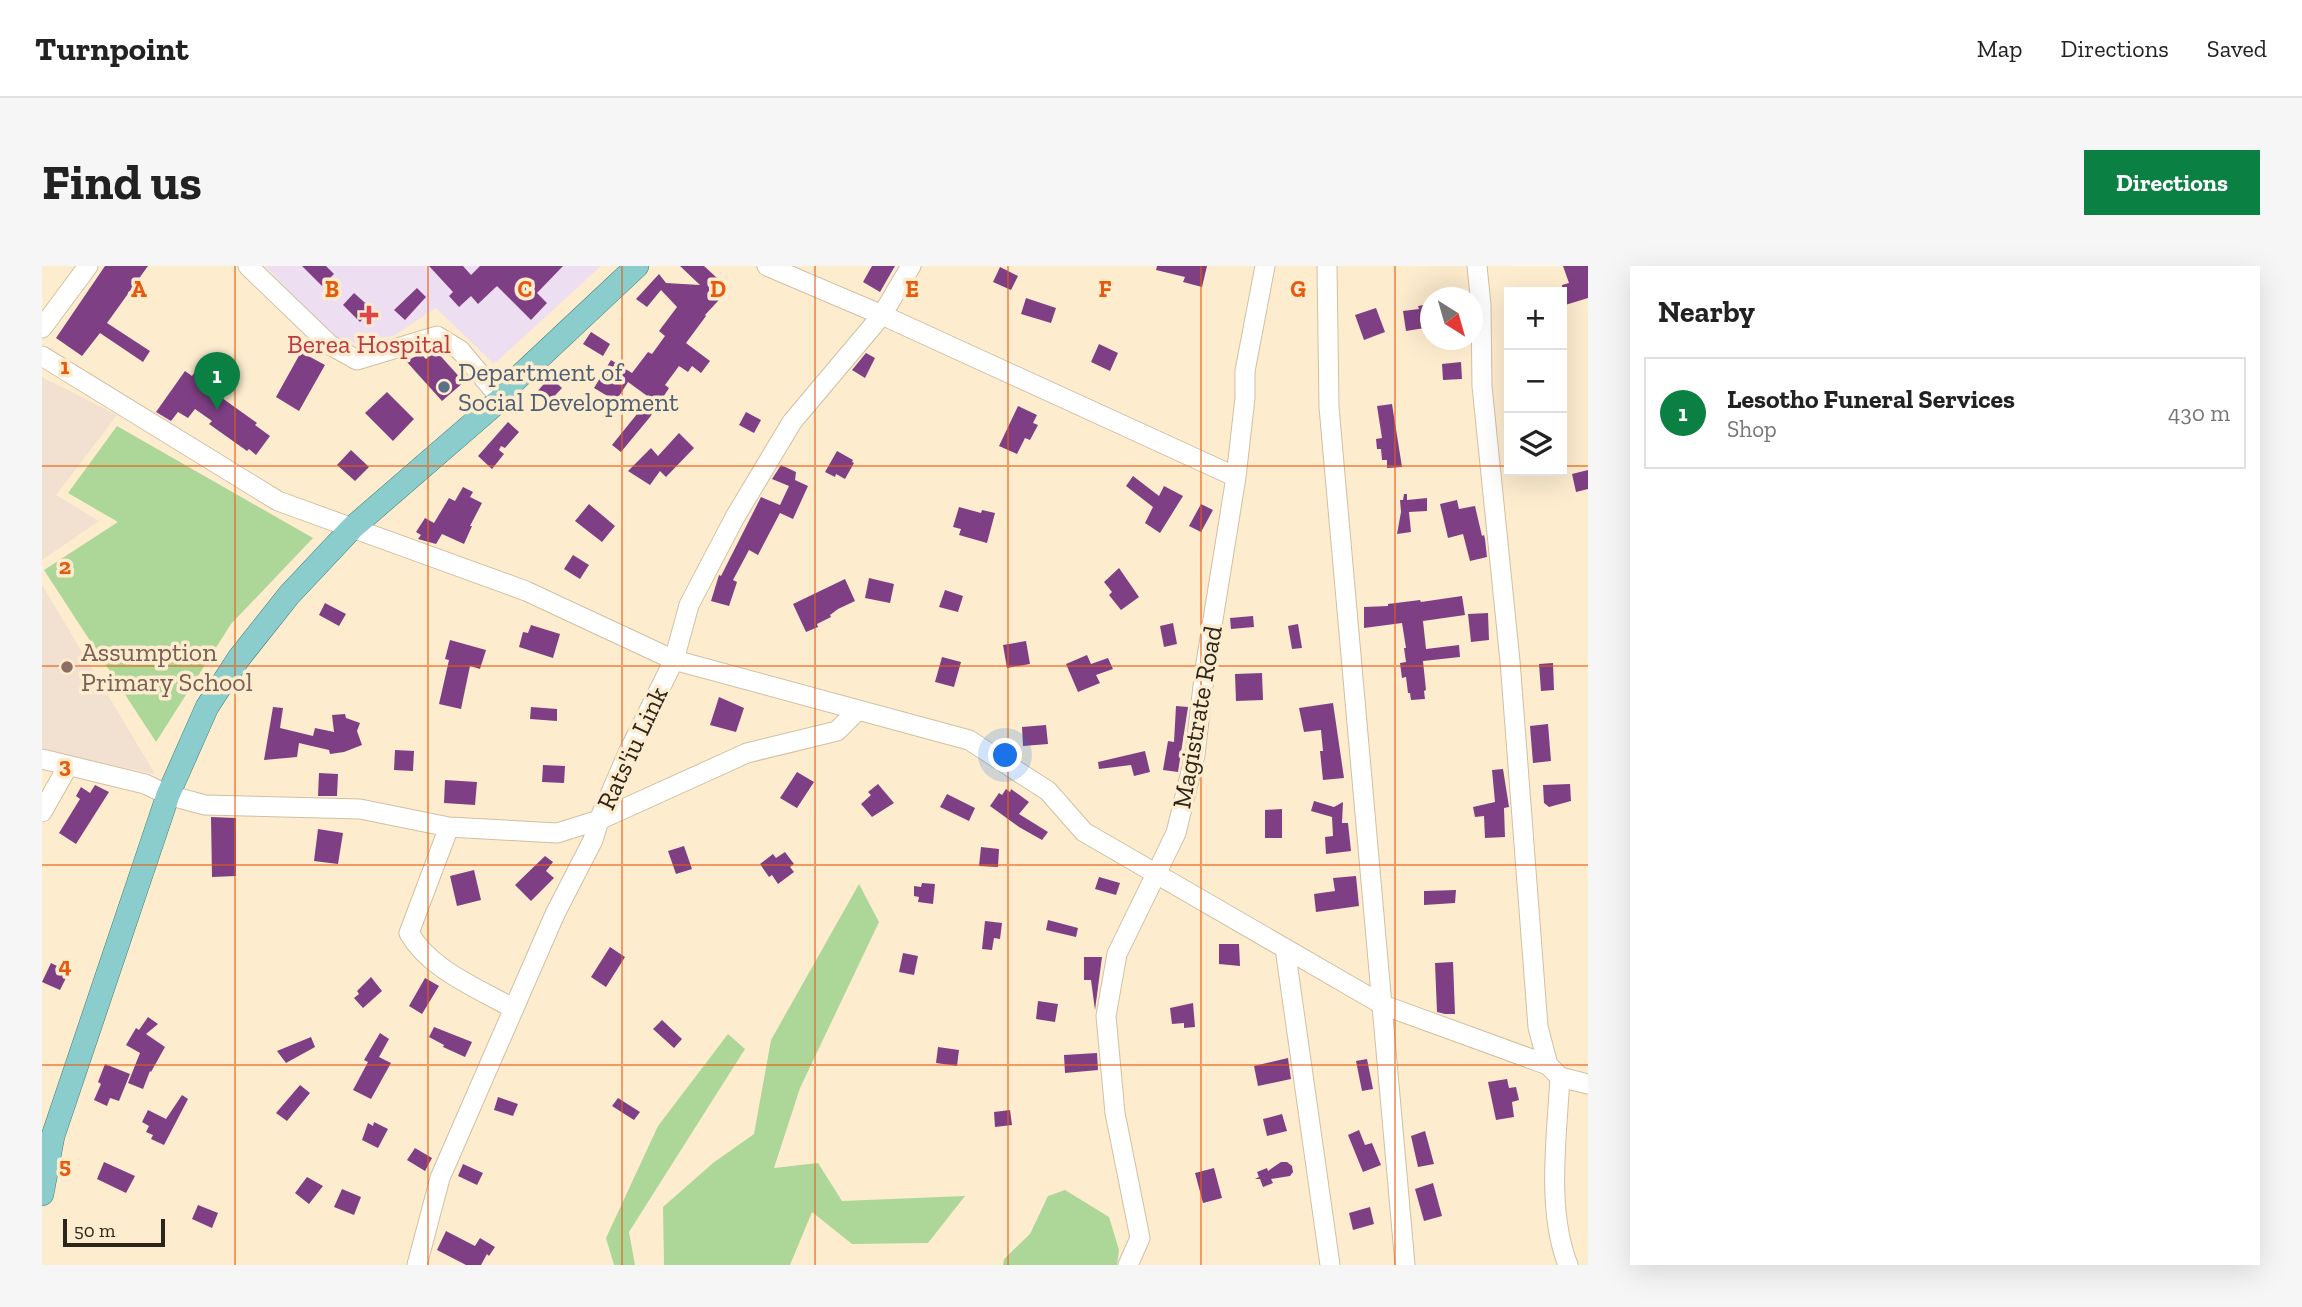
<!DOCTYPE html>
<html lang="en">
<head>
<meta charset="utf-8">
<style>
	:root { --surface:#fff; --page:#f6f6f6; --text:#222; --muted:#767676; --line:#e0e0e0; --accent:#0b8043 }
	body { margin:0; font-family:"Zilla Slab",serif; background:var(--page); color:var(--text) }
	.controls { position:absolute; right:21px; top:21px; display:grid; overflow:hidden; border-radius:0px; box-shadow:0 7px 28px #0002 }
	.controls button { width:63px; height:63px; display:grid; place-items:center; padding:0; border:0; border-bottom:2px solid var(--line); background:var(--surface); color:var(--text); font:35px sans-serif }
	.compass { position:absolute; left:1378px; top:21px; width:63px; height:63px; border-radius:50%; background:var(--surface); box-shadow:0 7px 28px #0002; rotate:143deg }
	.scale { position:absolute; left:21px; bottom:18px; width:102px; box-sizing:border-box; padding-left:7px; border:4px solid #2c251a; border-top:0; font-size:19px; line-height:24px; white-space:nowrap; color:#2c251a; -webkit-text-stroke:5px #fdecce; paint-order:stroke }
	.you { position:absolute; left:964px; top:490px; width:24px; height:24px; margin:-18px; border:5px solid #fff; border-radius:50%; background:#1a73e8; box-shadow:0 0 0 10px #1a73e833 }
	.badge { display:grid; place-items:center; width:46px; height:46px; border-radius:50%; background:var(--accent); color:#fff; font-size:23px; font-weight:700 }
	.pin { position:absolute; translate:-50% -58px; filter:drop-shadow(0 2px 4px #0008) }
	.pin::after { content:''; position:absolute; top:37px; width:24px; height:21px; background:inherit; clip-path:polygon(0 0,100% 0,50% 100%) }
	.list { margin:0; padding:0; list-style:none }
	h2 { display:flex; justify-content:space-between; align-items:center; height:91px; margin:0; padding:0 28px; font-size:30px }
	h2 small { font-size:23px; font-weight:400; color:var(--muted) }
	.list li { display:grid; grid-template-columns:46px 1fr auto; gap:21px; align-items:center; box-sizing:border-box; height:112px; margin:0 14px 14px; padding:0 14px; border:2px solid var(--line); border-radius:0px }
	.list b { display:block; font-size:26px; white-space:nowrap }
	.list p { margin:0; font-size:23px; white-space:nowrap; color:var(--muted) }
	.list em { font-size:23px; font-style:normal; color:var(--muted) }
	.icon { flex:none; width:38px; height:38px; fill:none; stroke:currentColor; stroke-width:2; stroke-linecap:round; stroke-linejoin:round }
	.map { position:relative; flex:none; width:1546px; height:999px; overflow:hidden; border-radius:0px }
	header { display:flex; align-items:center; gap:42px; box-sizing:border-box; height:98px; padding:0 35px; background:var(--surface); border-bottom:2px solid var(--line) }
	header strong { font-size:33px }
	nav { display:flex; gap:38px; margin-inline-start:auto; font-size:24px }
	.intro { display:flex; align-items:center; justify-content:space-between; box-sizing:border-box; height:168px; padding:0 42px }
	h1 { margin:0; font-size:49px }
	.button { padding:18px 32px; border-radius:0px; background:var(--accent); color:#fff; font-size:24px; font-weight:700 }
	main { display:flex; gap:42px; padding:0 42px }
	aside { flex:1; background:var(--surface); border-radius:0px; box-shadow:0 7px 28px #0002 }
	.map>svg:first-child { display:block }
	.education { fill:#f2e1d0 }
	.medical { fill:#eddef1 }
	.green { fill:#add799 }
	.building { fill:#7f3f84 }
	.lines { fill:none; stroke-linecap:round; stroke-linejoin:round }
	.minor-casing { stroke:#d0c0a3; stroke-width:21 }
	.major-casing { stroke:#377c78; stroke-width:24 }
	.minor { stroke:#fff; stroke-width:19 }
	.major { stroke:#8bcdcc; stroke-width:23 }
	.grid { fill:none; stroke:#e8590c; stroke-width:2; stroke-opacity:0.55 }
	.health-dot { fill:#e0444e; stroke:#fdecce; stroke-width:2.5 }
	.service-dot { fill:#5c6f8a; stroke:#fdecce; stroke-width:2.5 }
	.education-dot { fill:#8d6e63; stroke:#fdecce; stroke-width:2.5 }
	.labels { text-anchor:middle; dominant-baseline:central; stroke-width:7; stroke-linejoin:round; paint-order:stroke }
	.health-label { font-size:26px; fill:#be3a42; stroke:#fdecce }
	.service-label { font-size:26px; fill:#4e5e75; stroke:#fdecce; text-anchor:start }
	.education-label { font-size:26px; fill:#785e54; stroke:#fdecce; text-anchor:start }
	.street-label { font-size:26px; fill:#2c251a; stroke:#fdecce }
	.grid-label { font-size:23px; text-anchor:middle; font-weight:bold; fill:#e8590c; stroke:#fdecce; stroke-width:7; stroke-linejoin:round; paint-order:stroke }
</style>
</head>
<body>
<header>
<strong>Turnpoint</strong>
<nav><a>Map</a><a>Directions</a><a>Saved</a></nav>
</header>
<div class="intro"><h1>Find us</h1><a class="button">Directions</a></div>
<main>
<div class="map">
<svg width="1546" height="999" viewBox="0 0 1546 999">
	<rect width="100%" height="100%" fill="#fdecce"/>
	<path class="education" d="M0,111L75,149L14,229L57,255L0,294Z
		M0,319L113,508L0,484Z"/>
	<path class="medical" d="M223,0H559L452,98L394,42L353,69L321,78L294,73Z"/>
	<path class="green" d="M75,160L271,272L189,358L114,476L2,304L76,256L26,227Z
		M817,618L837,656L758,822L732,902L776,897L800,935L923,930L886,977L810,978L770,946L748,999H622L621,941L671,897L712,868L729,774Z
		M686,768L703,783L587,966L593,999H572L564,972L616,860Z
		M1023,924L1067,951L1077,984L1075,999H961L962,993L988,968L1006,930Z"/>
	<path class="building" d="M63,0H106L65,57L108,85L101,96L58,67L40,90L14,72Z
		M260,0H284L292,8L280,20Z
		M387,0H421L429,9L438,0H521L495,27L505,37L489,54L455,20L436,38L429,30L417,41L407,30L411,26Z
		M638,0H662L687,23L663,49L664,50L644,77L668,95L659,107L650,100L646,106L637,100L623,119L627,122L608,151L579,186L570,179L608,132L586,116L574,135L552,122L569,94L590,107L606,86L610,88L623,70L617,65L635,41L619,24L605,41L594,33L617,8L624,17L658,19Z
		M830,0H853L838,26L821,16Z
		M1115,0H1165L1160,21L1141,16L1143,11L1114,4Z
		M1521,0H1546V32L1520,40V19L1527,17Z
		M958,1L976,10L969,24L951,16Z
		M375,22L384,31L363,54L352,44Z
		M312,27L330,43L318,56L301,39Z
		M984,32L1014,42L1009,57L979,48Z
		M1389,38V61L1364,65L1361,45L1377,43L1376,40Z
		M1334,42L1343,66L1322,74L1313,49Z
		M549,66L568,78L561,90L541,78Z
		M1057,78L1076,87L1068,105L1049,96Z
		M394,85L422,116L400,135L364,95L379,88L384,93Z
		M259,86L283,99L257,145L234,131Z
		M824,87L833,92L823,112L810,104Z
		M1419,96L1420,113L1401,114L1400,98Z
		M159,97L183,114L173,127L215,157L213,159L228,170L214,189L207,183L205,185L167,158L170,155L153,143L146,152L136,146L129,155L114,146L143,105L150,110Z
		M508,111L520,122L505,138L493,128Z
		M345,126L372,153L351,175L323,147Z
		M1350,138L1360,201L1345,202V194H1340L1339,183H1335L1334,173L1340,172L1335,140Z
		M976,140L995,149L991,157L996,159L988,174L983,172L975,188L957,180Z
		M704,146L719,154L712,167L697,159Z
		M466,156L477,166L463,182L459,180L457,184L462,188L450,203L436,190Z
		M637,167L652,182L624,211L618,205L608,219L586,205L609,182L616,190Z
		M309,184L327,201L313,215L295,199Z
		M795,185L811,194L810,196L812,197L803,213L794,208L793,211L783,206Z
		M739,199L754,206L753,214L766,220L751,253L738,247L716,289L707,284L691,314L695,316L687,340L669,335L677,309L679,310L719,231L738,239L747,220L730,213Z
		M1546,204V223L1534,226L1530,208Z
		M1091,210L1117,230L1122,220L1141,230L1118,267L1103,257L1111,241L1084,220Z
		M421,221L431,226L428,231L440,237L428,260H430L422,278L400,268L394,278L376,273L379,269L374,266L383,252L392,257L407,232L413,235Z
		M1362,228H1365V234L1385,232V245L1367,246L1369,266L1355,268L1359,246L1358,234H1361Z
		M1415,234L1417,243L1433,240L1440,270L1442,269L1443,273L1445,291L1428,295L1421,268L1406,272L1398,238Z
		M547,238L573,260L560,276L533,255Z
		M1159,238L1171,244L1159,266L1147,260Z
		M917,241L939,247L940,244L953,247L945,277L917,269L919,263L911,261Z
		M531,289L547,299L538,313L522,303Z
		M1077,302L1097,331L1079,344L1067,329L1070,326L1062,316Z
		M827,312L852,318L848,337L823,332Z
		M803,313L813,335L796,343L788,349L789,351L775,358L776,361L764,366L751,338Z
		M903,324L921,330L916,346L897,341Z
		M1420,330L1423,349L1381,355L1384,383L1417,379L1418,391L1381,395L1384,424L1382,425L1383,433L1369,434L1368,427H1366L1364,411L1360,412L1358,397L1364,396L1362,382H1364L1360,357L1322,362V341L1346,340V338L1378,334L1379,336Z
		M283,337L304,348L297,360L277,349Z
		M1446,347L1447,374L1429,376L1426,348Z
		M1211,350L1212,361L1189,363L1188,352Z
		M1131,357L1135,378L1122,381L1118,360Z
		M1256,358L1260,382L1250,383L1246,360Z
		M489,359L518,368L511,392L477,381L481,366L486,367Z
		M408,374L444,384L438,403L428,400L419,443L397,438L407,394L403,393Z
		M984,375L988,398L965,402L961,379Z
		M1045,389L1049,398L1066,392L1071,403L1054,409L1058,417L1036,426L1024,398Z
		M900,391L919,396L912,421L893,416Z
		M1511,397L1512,424L1499,425L1497,398Z
		M1220,407L1221,434L1194,435L1193,408Z
		M677,431L702,442L694,466L668,459Z
		M1291,437L1302,512L1281,514L1278,485H1281L1279,464L1262,466L1257,442Z
		M1134,440L1146,441L1136,506L1121,504L1126,475L1132,476Z
		M231,441L241,442L238,462L271,470L273,462L292,466L290,449L303,448L304,452L318,457L315,465L320,479L302,486L288,488L287,484L257,477L255,491L222,494Z
		M489,441L515,443V455L488,453Z
		M1506,458L1509,495L1491,497L1488,460Z
		M1004,459L1006,478L981,480L980,461Z
		M353,484L372,485L371,505L352,504Z
		M1103,485L1108,506L1092,510L1089,499L1057,503L1056,496Z
		M501,499L523,500L522,517L500,516Z
		M1461,503L1467,541L1462,542L1463,571L1443,572L1442,550L1433,551L1431,541L1453,536L1450,504Z
		M755,506L772,516L755,542L738,532Z
		M277,507L296,508L295,530H276Z
		M403,514L435,516L433,539L402,537Z
		M836,518L852,537L830,551L819,538L829,529L826,526Z
		M1528,518L1529,535L1507,541L1502,537L1501,519Z
		M53,519L67,526L34,578L17,567L38,533L34,530L39,521L48,527Z
		M964,523L968,526L969,523L987,536L977,548L1006,566L1000,574L977,561L948,540L957,527L960,529Z
		M905,528L933,542L927,555L898,541Z
		M1272,535L1292,541L1301,536L1300,557H1306L1309,585L1284,588L1283,571L1291,570L1290,551L1269,545Z
		M1240,543V572H1223V544Z
		M169,551L194,552V610L170,611Z
		M276,563L301,567L296,598L272,595Z
		M642,580L650,603L634,608L626,585Z
		M939,581L957,583L956,601L937,600Z
		M743,586L752,598L748,601L752,606L736,618L730,609L727,611L718,598L731,588L734,592Z
		M503,590L511,596L504,605L512,612L489,635L473,619Z
		M432,604L439,634L415,640L408,610Z
		M1314,610L1317,640L1274,646L1272,628L1293,625L1291,612Z
		M1057,611L1078,617L1074,629L1053,623Z
		M880,617L893,618L891,638L876,636L877,631L872,630V620L879,621Z
		M1414,624L1413,637L1382,639V625Z
		M1006,654L1036,662L1034,671L1004,664Z
		M943,655L960,657L958,673L952,672L950,684L940,683Z
		M1177,678H1197L1198,700L1177,698Z
		M568,681L583,691L564,721L549,711Z
		M861,687L876,690L872,709L857,706Z
		M1042,691H1060L1053,744L1049,714H1042Z
		M1411,696L1413,748H1403L1395,746L1393,697Z
		M9,697L27,706L18,724L0,716Z
		M329,711L340,725L321,742L312,732L317,728L315,725Z
		M383,712L397,720L380,748L367,740Z
		M996,735L1016,738L1013,756L994,753Z
		M1151,737L1153,761L1142,762V757L1130,758L1128,742Z
		M106,751L116,758L104,768L123,781L109,806L108,805L101,823L86,817L98,787L84,779L94,762L97,764Z
		M620,754L640,773L632,782L611,763Z
		M392,761L430,776L423,791L401,781L402,779L387,771Z
		M338,767L347,773L337,791L349,797L329,833L311,824L326,796L322,794Z
		M269,771L273,781L244,797L235,785Z
		M896,781L917,784L915,800L894,797Z
		M1055,787L1056,804L1023,807L1022,789Z
		M1246,792L1249,813L1216,820L1212,800Z
		M1325,793L1331,823L1320,825L1314,795Z
		M63,798L88,808L77,835L68,832L65,840L52,834L59,818L56,816Z
		M1465,813L1467,822L1474,821L1477,834L1470,836L1472,851L1454,854L1446,816Z
		M258,819L268,827L245,855L234,847Z
		M140,829L146,833L122,879L109,873L111,869L104,866L107,860L100,856L106,844L124,853Z
		M456,831L476,838L471,850L452,844Z
		M576,832L598,846L592,854L570,840Z
		M968,844L970,859L953,861L952,846Z
		M1240,848L1245,865L1225,870L1221,853Z
		M332,856L346,863L336,882L320,874L326,857L331,860Z
		M1317,864L1323,879L1330,877L1339,899L1321,906L1306,869Z
		M1383,865L1392,898L1376,901L1369,870Z
		M373,882L390,892L383,905L365,894Z
		M62,896L93,910L84,927L55,913Z
		M1239,896H1245L1250,900L1251,906L1248,910L1229,913L1231,917L1221,921L1218,913H1213L1217,911L1215,906L1225,902L1226,905Z
		M421,898L441,907L435,919L416,910Z
		M1172,902L1180,932L1161,937L1153,907Z
		M265,911L281,920L267,938L253,927Z
		M1391,917L1400,950L1382,955L1373,923Z
		M300,923L319,931L312,949L292,941Z
		M156,939L176,947L170,962L150,953Z
		M1328,941L1332,958L1311,964L1307,947Z
		M404,965L433,980L438,972L453,981L447,990L445,988L439,999H424L395,984Z"/>
	<g class="lines">
		<g class="minor-casing">
			<path id="minor" d="M206,0L288,79L315,94L395,70L418,84L459,133
				M725,0L840,49L1194,211
				M1285,0L1287,141L1363,999
				M1435,0L1439,39L1440,120L1468,395L1496,761L1506,799
				M0,62L46,0
				M0,90L236,235L484,325L632,394L927,474L1006,525L1042,566L1341,739L1506,799L1518,811L1546,818
				M0,493L103,518L126,529L163,539L318,543L407,561L515,567L557,554L705,487L795,465L815,445
				M0,546L26,500
				M407,561L367,667C388,704 436,722 472,743
				M1243,682L1288,999
				M1518,811C1515,870 1504,943 1526,999
				M375,999L398,912L513,648L551,574L557,554L586,487L632,394L647,339L693,251L750,156L840,49L869,0
				M1086,999L1098,972L1073,847L1064,750L1075,688L1134,567L1153,489L1163,403L1194,211L1203,132V105L1223,0"/>
		</g>
		<g class="major-casing">
			<path id="major" d="M0,928L11,870L126,529L165,441L197,392L247,329L310,262L459,133L466,121L595,0"/>
		</g>
		<use href="#minor" class="minor"/>
		<use href="#major" class="major"/>
	</g>
	<path class="grid" d="M193,0V999M386,0V999M580,0V999M773,0V999M966,0V999M1159,0V999M1353,0V999M0,200H1467M1520,200H1546M0,400H1546M0,599H1546M0,799H1546"/>
	<path class="health-dot" d="M323.5 38.5h7v7h7v7h-7v7h-7v-7h-7v-7h7z"/>
	<circle class="service-dot" cx="402" cy="121" r="7"/>
	<circle class="education-dot" cx="25" cy="401" r="7"/>
	<g class="labels">
		<g class="health-label">
			<text x="327" y="78">Berea Hospital</text>
		</g>
		<g class="service-label">
			<text x="416" y="106">Department of<tspan x="416" dy="30">Social Development</tspan></text>
		</g>
		<g class="education-label">
			<text x="39" y="386">Assumption<tspan x="39" dy="30">Primary School</tspan></text>
		</g>
		<g class="street-label">
			<text transform="translate(1155 451) rotate(-80)">Magistrate Road</text>
			<text transform="translate(590 482) rotate(-65)">Rats'iu Link</text>
		</g>
	</g>
	<g class="grid-label">
		<text x="97" y="31">A</text>
		<text x="290" y="31">B</text>
		<text x="483" y="31">C</text>
		<text x="676" y="31">D</text>
		<text x="870" y="31">E</text>
		<text x="1063" y="31">F</text>
		<text x="1256" y="31">G</text>
		<text x="23" y="108">1</text>
		<text x="23" y="308">2</text>
		<text x="23" y="507">3</text>
		<text x="23" y="707">4</text>
		<text x="23" y="907">5</text>
	</g>
</svg>
<div class="controls">
<button>+</button>
<button>−</button>
<button><svg class="icon" aria-label="layers" viewBox="0 0 24 24"><path d="M12 4l9 5-9 5-9-5zM3 14l9 5 9-5"/></svg></button>
</div>
<svg class="compass" viewBox="-18 -18 36 36"><path d="M0-13l5 13h-10z" fill="#e53935"/><path d="M0 13l5-13h-10z" fill="#767676"/></svg>
<div class="scale">50 m</div>
<div class="you"></div>
<div class="pin badge" style="left:175px;top:144px">1</div>
</div>
<aside>
<h2>Nearby<small></small></h2>
<ul class="list">
<li><span class="badge">1</span><div><b>Lesotho Funeral Services</b><p>Shop</p></div><em>430 m</em></li>
</ul>
</aside>
</main>
</body>
</html>
